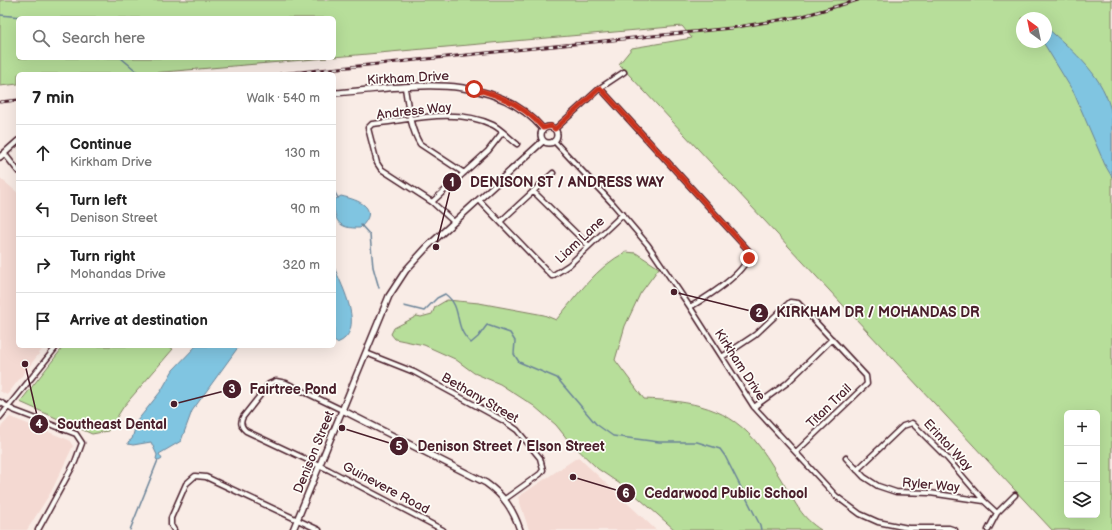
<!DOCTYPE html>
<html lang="en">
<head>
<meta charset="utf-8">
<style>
	:root { --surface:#fff; --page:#f2f2f2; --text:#222; --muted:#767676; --line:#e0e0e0 }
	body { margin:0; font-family:"Balsamiq Sans",sans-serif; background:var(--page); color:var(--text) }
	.controls { position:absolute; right:12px; bottom:12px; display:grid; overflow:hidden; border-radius:6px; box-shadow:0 4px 16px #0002 }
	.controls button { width:36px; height:36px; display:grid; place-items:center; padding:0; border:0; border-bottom:1px solid var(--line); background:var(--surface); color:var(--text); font:20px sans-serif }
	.compass { position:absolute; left:1016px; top:12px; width:36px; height:36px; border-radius:50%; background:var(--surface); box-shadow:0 4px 16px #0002; rotate:327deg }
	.stop { position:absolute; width:12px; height:12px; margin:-9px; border:3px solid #c8321e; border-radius:50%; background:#fff }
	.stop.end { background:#c8321e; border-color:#fff; box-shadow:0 1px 4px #0008 }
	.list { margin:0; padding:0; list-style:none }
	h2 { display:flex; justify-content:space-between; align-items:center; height:52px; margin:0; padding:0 16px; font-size:17px }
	h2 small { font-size:13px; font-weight:400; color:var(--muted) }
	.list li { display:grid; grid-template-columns:26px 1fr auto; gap:12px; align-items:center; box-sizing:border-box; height:56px; padding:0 16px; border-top:1px solid var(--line) }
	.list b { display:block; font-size:15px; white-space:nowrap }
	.list p { margin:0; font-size:13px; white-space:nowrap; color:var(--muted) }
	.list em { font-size:13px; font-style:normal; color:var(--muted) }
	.icon { flex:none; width:22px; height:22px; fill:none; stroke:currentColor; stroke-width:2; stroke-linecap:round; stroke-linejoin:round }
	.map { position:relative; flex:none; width:1112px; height:530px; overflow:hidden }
	.search { position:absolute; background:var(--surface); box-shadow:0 4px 16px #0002; left:16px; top:16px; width:320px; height:44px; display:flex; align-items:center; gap:10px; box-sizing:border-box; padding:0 14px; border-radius:6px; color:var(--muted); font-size:15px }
	.panel { position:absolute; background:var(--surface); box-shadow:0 4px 16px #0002; left:16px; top:72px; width:320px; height:276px; border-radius:6px }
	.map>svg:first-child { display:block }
	.built { fill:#f4d9d2 }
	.green { fill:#b7de9a; stroke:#807e62; fill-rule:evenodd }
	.water { fill:#80c5e1; stroke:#6a8398 }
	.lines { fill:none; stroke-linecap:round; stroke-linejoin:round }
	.stream { stroke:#6a8398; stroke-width:1.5 }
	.minor-casing { stroke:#4a1f2b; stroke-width:7 }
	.tertiary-casing { stroke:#4a1f2b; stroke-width:8 }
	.minor { stroke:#fdfcf7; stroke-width:4 }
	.tertiary { stroke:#fdfcf7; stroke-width:5 }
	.rail-casing { stroke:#4a1f2b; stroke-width:3 }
	.rail { stroke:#fdfcf7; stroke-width:1.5; stroke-dasharray:4.5; stroke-linecap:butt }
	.route { stroke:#c8321e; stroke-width:5 }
	.labels { text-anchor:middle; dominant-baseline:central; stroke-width:3.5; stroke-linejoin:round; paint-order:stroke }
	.street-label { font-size:13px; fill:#4a1f2b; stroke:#fdfcf7 }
	.leader { fill:none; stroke:#4a1f2b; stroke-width:1.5 }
	.callout-dot { fill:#4a1f2b; stroke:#fdfcf7; stroke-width:1.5 }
	.mark-label { font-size:12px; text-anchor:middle; font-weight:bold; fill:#fff }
	.callout-label { font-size:14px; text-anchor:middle; font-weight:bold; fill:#4a1f2b; stroke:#fdfcf7; stroke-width:3.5; stroke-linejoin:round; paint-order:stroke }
</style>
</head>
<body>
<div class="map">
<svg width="1112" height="530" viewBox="0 0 1112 530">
	<rect width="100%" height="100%" fill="#f9ece6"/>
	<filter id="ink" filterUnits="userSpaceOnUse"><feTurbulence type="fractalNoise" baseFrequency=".025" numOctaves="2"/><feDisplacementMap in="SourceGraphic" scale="8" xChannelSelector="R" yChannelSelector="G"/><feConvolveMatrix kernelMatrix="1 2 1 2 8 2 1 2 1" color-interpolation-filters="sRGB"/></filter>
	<g filter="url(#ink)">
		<path class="built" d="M0,178L18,193V346H45L7,395L0,391Z
			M10,417L69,440L73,446L51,492L27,530H0V428Z
			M578,457L656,530H529L518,497Z"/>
		<path class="green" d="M0,0H1112V530H1052L619,64L632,48L692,38L682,26L334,57V18H18V58H327L140,74H18V84L0,86ZM1022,18H1046V42H1022ZM1067,413H1097V515H1067Z
			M626,252L636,253L659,268L640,294L625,326L615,360L644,399C691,401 730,406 760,447C769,459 777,473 785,486C797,505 801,517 821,530H675L632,492L598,469L568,440L556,425L534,406L500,384L474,373L455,359L424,345L395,339L391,334L394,328L417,316L421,317L432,314L435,307L447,300L479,303L544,315L556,320C577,296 596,267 626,252Z
			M64,346H168L173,349L124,406L108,431L92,434L20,402Z"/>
		<path class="water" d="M1046,27C1074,52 1105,76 1112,116C1112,135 1112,157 1112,177L1105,165L1074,93L1043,42H1046Z
			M341,196C359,200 381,208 360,228C338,229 334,221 334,200Z
			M334,267C342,286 367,332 337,343L334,341Z
			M196,346H239L192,411L181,441L159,454L162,459L159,461L156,459L157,455L151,442L133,445L128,444V442L132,439L137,421L161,391L173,370Z"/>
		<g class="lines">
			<path class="stream" d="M0,15L33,18
				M121,58L140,74
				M334,191L338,198
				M361,225L370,235L373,267L379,288
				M404,306L424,311L437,298L445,294C464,308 452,326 471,343L478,337L487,325L510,333L515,341L514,354L519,362L557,378L596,424L613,436L659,442H697L720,449L725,456L760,525L761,530
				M130,530L158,460"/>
			<g class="minor-casing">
				<path id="minor" d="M405,88C408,106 410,128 420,144L464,173
					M600,88L749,251C750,271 707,297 690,307
					M555,129L600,88L624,72
					M554,141L614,205L648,245L690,307L754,407L836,496L860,514L878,522L908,528H949L955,530
					M4,153L18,171
					M533,191L589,246
					M479,200L552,276L569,265L623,214
					M432,202L488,151L502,133
					M501,221L553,173
					M454,222L432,202L381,169L377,163L368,128L372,124C410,120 456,107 493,125C501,129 509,138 517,144
					M366,353L414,372L504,421L517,430L540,458L543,470L540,474L505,499
					M722,357L755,335L790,302L798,303L866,376L867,384L796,452
					M0,402L13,410L76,434L82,443L75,462L38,530
					M754,407L787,383L832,339
					M342,410L286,383L276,381L269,384L243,417C240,422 241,427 246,431L329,470L443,530
					M0,417L57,346
					M846,458L864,477L878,486L896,492L930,493L984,501L997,513
					M857,470L903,426L912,423L947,458L984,501
					M174,530L171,525V518L186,484L195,476L206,477L319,530
					M988,530L997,513L1015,495"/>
			</g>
			<g class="tertiary-casing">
				<path id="tertiary" d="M334,93C404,88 491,68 543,129
					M541 135a8 8 0 1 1 16 0a8 8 0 1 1-16 0Z
					M0,157L18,141
					M342,410L486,483C504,496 513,509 520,530
					M293,530L389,296L406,270L428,246L543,141"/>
			</g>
			<use href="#minor" class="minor"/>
			<use href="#tertiary" class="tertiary"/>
			<g class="rail-casing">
				<path id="rail" d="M280,74L731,28L803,16L858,0
					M0,102L18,100"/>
			</g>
			<use href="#rail" class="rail"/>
		</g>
	</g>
	<g class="lines" filter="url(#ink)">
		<path class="route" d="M474,89C501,95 525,107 543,128L551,126L555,129L600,88L749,251V258"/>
	</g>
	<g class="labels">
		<g class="street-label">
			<text transform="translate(408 78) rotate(-3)">Kirkham Drive</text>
			<text transform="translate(414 111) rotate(-6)">Andress Way</text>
			<text transform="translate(580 240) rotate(-43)">Liam Lane</text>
			<text transform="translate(740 365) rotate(57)">Kirkham Drive</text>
			<text transform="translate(480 398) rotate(30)">Bethany Street</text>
			<text transform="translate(829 406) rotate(-44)">Titan Trail</text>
			<text transform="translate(948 445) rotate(47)">Erintol Way</text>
			<text transform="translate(314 452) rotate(-68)">Denison Street</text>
			<text transform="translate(931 485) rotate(5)">Ryler Way</text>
			<text transform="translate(386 488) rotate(28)">Guinevere Road</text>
		</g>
	</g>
	<path class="leader" d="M436 247L452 182M674 292L759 313M174 404L232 389M25 364L39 424M342 428L399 446M573 477L626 493"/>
	<g class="callout-dot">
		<circle cx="436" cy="247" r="4"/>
		<circle cx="674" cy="292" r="4"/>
		<circle cx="174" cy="404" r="4"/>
		<circle cx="25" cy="364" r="4"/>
		<circle cx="342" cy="428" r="4"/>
		<circle cx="573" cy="477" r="4"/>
		<circle cx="452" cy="182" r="10"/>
		<circle cx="759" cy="313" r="10"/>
		<circle cx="232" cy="389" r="10"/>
		<circle cx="39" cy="424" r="10"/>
		<circle cx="399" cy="446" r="10"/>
		<circle cx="626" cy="493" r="10"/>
	</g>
	<g class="mark-label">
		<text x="452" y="186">1</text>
		<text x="759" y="317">2</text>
		<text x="232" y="393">3</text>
		<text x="39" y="428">4</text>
		<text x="399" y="450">5</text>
		<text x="626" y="497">6</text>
	</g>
	<g class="callout-label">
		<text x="567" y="187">DENISON ST / ANDRESS WAY</text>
		<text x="878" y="317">KIRKHAM DR / MOHANDAS DR</text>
		<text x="293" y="394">Fairtree Pond</text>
		<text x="112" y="429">Southeast Dental</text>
		<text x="511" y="451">Denison Street / Elson Street</text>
		<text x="726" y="498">Cedarwood Public School</text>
	</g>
</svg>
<div class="controls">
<button>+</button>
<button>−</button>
<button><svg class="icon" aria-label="layers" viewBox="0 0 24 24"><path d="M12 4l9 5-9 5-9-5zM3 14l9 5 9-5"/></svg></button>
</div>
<svg class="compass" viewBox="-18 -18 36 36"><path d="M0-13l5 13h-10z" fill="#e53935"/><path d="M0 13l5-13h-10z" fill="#767676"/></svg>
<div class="stop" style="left:474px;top:89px"></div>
<div class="stop end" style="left:749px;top:258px"></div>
<div class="search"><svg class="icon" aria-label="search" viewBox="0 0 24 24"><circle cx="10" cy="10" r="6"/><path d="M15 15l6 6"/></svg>Search here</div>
<section class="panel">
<h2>7 min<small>Walk · 540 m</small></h2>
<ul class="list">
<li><svg class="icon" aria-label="ahead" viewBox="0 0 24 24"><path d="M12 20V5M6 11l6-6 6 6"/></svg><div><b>Continue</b><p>Kirkham Drive</p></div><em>130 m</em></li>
<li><svg class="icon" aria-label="left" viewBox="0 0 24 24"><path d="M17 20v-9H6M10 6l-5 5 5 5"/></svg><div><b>Turn left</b><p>Denison Street</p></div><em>90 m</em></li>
<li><svg class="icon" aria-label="right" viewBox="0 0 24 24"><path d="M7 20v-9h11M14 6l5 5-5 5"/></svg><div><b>Turn right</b><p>Mohandas Drive</p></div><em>320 m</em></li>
<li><svg class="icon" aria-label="arrive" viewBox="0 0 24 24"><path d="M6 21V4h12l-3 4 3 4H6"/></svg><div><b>Arrive at destination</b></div></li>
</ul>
</section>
</div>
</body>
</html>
